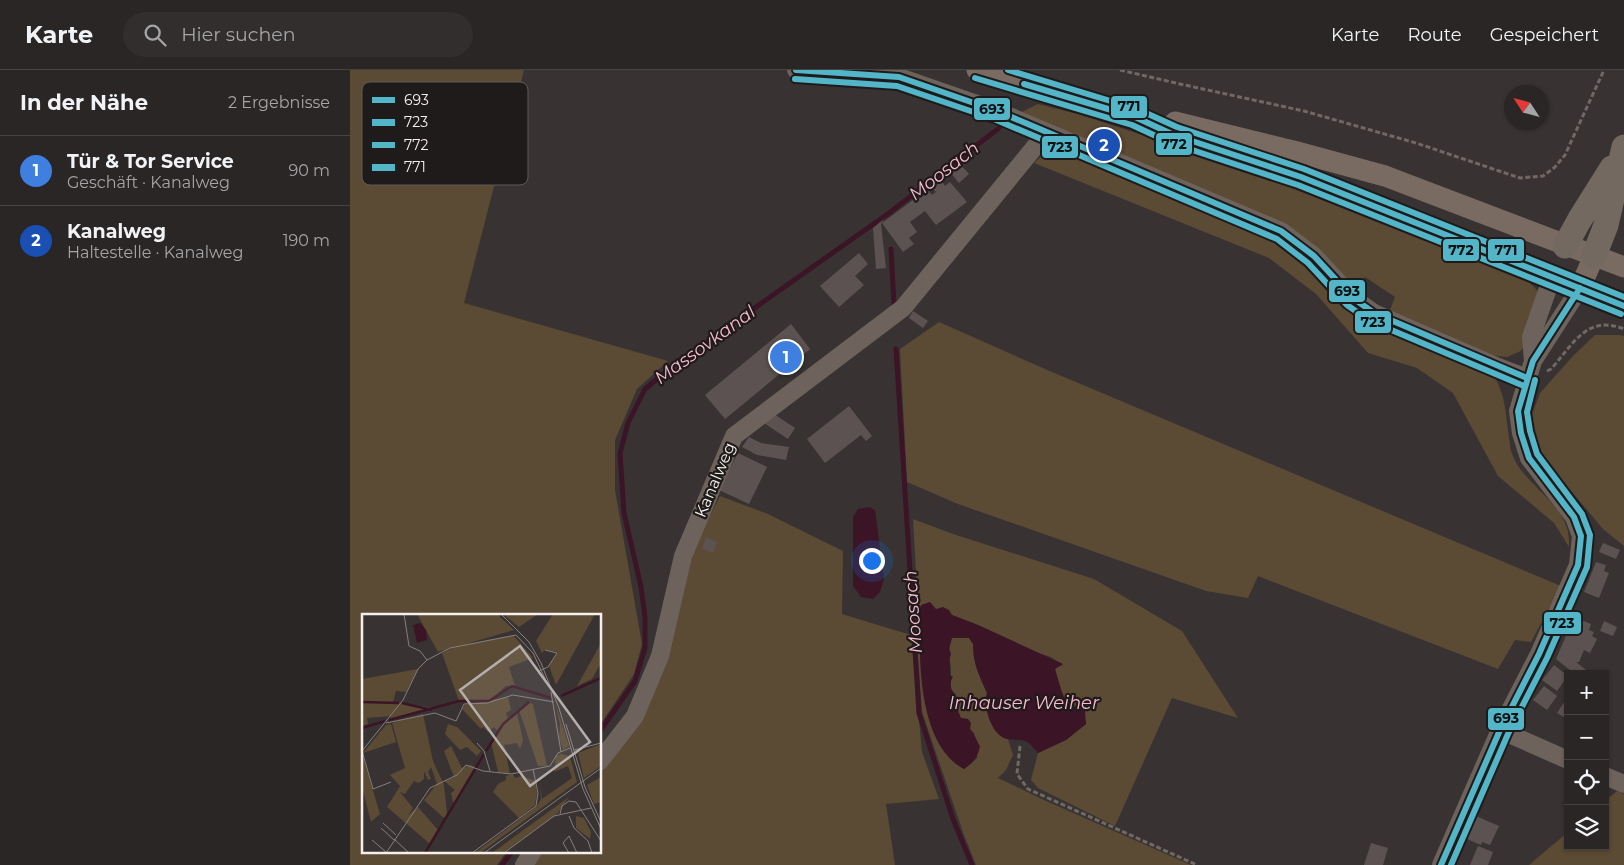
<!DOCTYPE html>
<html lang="de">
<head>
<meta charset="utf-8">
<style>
	:root { --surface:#2a2626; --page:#322e2e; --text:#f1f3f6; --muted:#a5a5a7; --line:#464343; --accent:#d6ab8b }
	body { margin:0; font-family:Montserrat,sans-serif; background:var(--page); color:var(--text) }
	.controls { position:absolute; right:15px; bottom:15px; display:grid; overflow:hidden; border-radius:0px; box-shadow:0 1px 4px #0004 }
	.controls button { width:45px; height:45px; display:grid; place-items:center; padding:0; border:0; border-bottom:1px solid var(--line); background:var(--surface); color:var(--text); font:25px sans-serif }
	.compass { position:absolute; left:1154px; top:15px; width:45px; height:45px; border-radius:50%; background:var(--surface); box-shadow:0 1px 4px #0004; rotate:306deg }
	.you { position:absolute; left:521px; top:490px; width:18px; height:18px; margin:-12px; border:4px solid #fff; border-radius:50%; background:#1a73e8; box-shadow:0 0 0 8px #1a73e833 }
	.badge { display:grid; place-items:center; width:32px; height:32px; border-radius:50%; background:var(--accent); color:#fff; font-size:16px; font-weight:700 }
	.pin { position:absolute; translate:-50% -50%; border:2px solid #fff; box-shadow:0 1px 5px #0006 }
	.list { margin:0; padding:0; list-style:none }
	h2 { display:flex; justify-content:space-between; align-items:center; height:65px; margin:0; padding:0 20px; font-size:21px }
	h2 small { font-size:16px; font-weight:400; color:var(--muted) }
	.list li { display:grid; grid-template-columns:32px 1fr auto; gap:15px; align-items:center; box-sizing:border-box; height:70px; padding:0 20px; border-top:1px solid var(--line) }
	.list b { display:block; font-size:19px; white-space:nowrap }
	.list p { margin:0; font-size:16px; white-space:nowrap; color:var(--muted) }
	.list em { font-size:16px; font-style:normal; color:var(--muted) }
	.icon { flex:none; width:28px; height:28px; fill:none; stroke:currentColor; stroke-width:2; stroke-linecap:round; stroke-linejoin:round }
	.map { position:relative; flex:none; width:1274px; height:795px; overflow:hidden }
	header { display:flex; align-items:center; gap:30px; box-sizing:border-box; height:70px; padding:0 25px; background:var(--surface); border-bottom:1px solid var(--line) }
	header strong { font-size:24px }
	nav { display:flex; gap:28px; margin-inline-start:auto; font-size:18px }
	.search { width:350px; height:45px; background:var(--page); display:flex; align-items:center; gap:12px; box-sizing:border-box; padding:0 18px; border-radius:28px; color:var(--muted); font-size:19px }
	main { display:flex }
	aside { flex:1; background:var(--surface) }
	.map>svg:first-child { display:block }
	.green { fill:#5b4a34 }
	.water { fill:#3b1526 }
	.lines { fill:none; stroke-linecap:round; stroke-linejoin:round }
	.stream { stroke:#3b1526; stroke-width:5 }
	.building { fill:#5d5252 }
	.path { stroke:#6f6864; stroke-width:3; stroke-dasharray:5 2.5; stroke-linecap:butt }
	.minor { stroke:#6e635c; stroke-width:18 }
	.major { stroke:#796b62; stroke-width:21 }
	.highway { stroke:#746961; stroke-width:25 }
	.bus-1-casing { stroke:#1f1b1a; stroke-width:10 }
	.bus-2-casing { stroke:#1f1b1a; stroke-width:10 }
	.bus-3-casing { stroke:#1f1b1a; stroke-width:10 }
	.bus-4-casing { stroke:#1f1b1a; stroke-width:10 }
	.bus-1 { stroke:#53b5c8; stroke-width:6 }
	.bus-2 { stroke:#53b5c8; stroke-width:6 }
	.bus-3 { stroke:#53b5c8; stroke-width:6 }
	.bus-4 { stroke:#53b5c8; stroke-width:6 }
	.labels { text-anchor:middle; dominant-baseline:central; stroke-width:4.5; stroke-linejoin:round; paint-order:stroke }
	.street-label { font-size:16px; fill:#f5f0ee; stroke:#1f1b1a }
	.water-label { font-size:18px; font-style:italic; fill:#fabad2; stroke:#1f1b1a }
	.inset-river { fill:none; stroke:#3b1526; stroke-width:2.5 }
	.inset-road { fill:none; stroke:#847f7d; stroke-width:1 }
	.view { fill:#b3aeac; fill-opacity:0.15; stroke:#b3aeac; stroke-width:2.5 }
	.inset-edge { fill:none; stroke:#f5f0ee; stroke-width:2.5 }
	.key { fill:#1f1b1a; stroke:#5f5b5a; stroke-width:1 }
	.key-label { font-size:14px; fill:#f5f0ee }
	.line-badge { stroke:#1f1b1a; stroke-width:2 }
	.pale-badge-label { font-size:14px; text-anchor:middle; font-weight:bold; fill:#111 }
</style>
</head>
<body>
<header>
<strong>Karte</strong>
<div class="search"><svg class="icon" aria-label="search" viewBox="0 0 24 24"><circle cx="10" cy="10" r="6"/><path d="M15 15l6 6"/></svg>Hier suchen</div>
<nav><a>Karte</a><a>Route</a><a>Gespeichert</a></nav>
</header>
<main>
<aside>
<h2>In der Nähe<small>2 Ergebnisse</small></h2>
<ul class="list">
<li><span class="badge" style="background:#3f7fe0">1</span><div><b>Tür &amp; Tor Service</b><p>Geschäft · Kanalweg</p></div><em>90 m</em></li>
<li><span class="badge" style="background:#1a4fb4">2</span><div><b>Kanalweg</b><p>Haltestelle · Kanalweg</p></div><em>190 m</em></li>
</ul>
</aside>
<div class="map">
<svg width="1274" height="795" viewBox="0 0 1274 795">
	<rect width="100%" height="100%" fill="#383332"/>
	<path class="green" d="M0,0H174L114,233L318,291L287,319L265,370V420L292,574L284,604L250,655V545H14V781H157L147,795H0Z
		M688,34L731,45L832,78L974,129L1143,195L1178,211L1187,220L1190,229L1177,271L1171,281L1157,287L1140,285L1039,243L1045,227L1015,207L1006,217L959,174L929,152L672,42Z
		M701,79L725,88L736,89L921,165L958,191L979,213L1143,305C1156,324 1156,347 1159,368C1160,373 1160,379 1162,384C1173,413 1207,428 1217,458C1219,464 1219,471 1219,477L1204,453L1148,406L1103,323L1067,298L1018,283L966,224L919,188L684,93L696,82Z
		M589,252L695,299L1211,516L1181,572L1165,570L1148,599L908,506L898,528L856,521L608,434L557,412L550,279Z
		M1245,265H1270L1274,266V476L1253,459L1185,378L1179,352L1190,323L1223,286Z
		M370,426L418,444L493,481L492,544L561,565L572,682L589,729L536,734L545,795H177L186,781H250V697L286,650L343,478Z
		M563,449L603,464L744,509L832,561L888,648L822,628L765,756L688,718L681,710L688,683L716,670L736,654L730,638C712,632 709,616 705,598L713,595L701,587L688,583L628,555L586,539L570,542V576L573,617L614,699L627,688L624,663L620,659L618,649L611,648L607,642L608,637L604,631L601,620V597L599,587L601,584C599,579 599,573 602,568H619L623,574C623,594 629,605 637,623L635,631L649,665L658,669L663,685L656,700L648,708L694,730L841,795H626L614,765L572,642L565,546L567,521Z
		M1267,721L1274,724V795H1179L1218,762V776H1255V731Z"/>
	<path class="water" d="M519,437L525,440L534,509L530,522L523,529L511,527L503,516V447L508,439Z
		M580,532L586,539L593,537L599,540L602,545L628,555L713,594L705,599L713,626L722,636L735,641L736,654L716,670L688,683C685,680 681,674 677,672C672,669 663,671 657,669C641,665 633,637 637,623C629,605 623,594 623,574L619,568H602L599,579L601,584C598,590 601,599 600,605L603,607C599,613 600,619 605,624L604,631L611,648L618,649L621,653L620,659C625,664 626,670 630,676C627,689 625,691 614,699C572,678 569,602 570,562C570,553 569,544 571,535Z"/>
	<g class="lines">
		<path class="stream" d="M541,179L544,234
			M546,279L569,643L603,749L622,795
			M250,661L285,611L295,578V547L291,517L274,443L270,383L278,353L295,319L324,295L539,143L649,58
			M152,795L162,781"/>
	</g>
	<path class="building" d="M610,94L619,104L609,113L600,102Z
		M592,111L595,116L600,112L617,132L586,155L575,141L560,152L567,162L559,168L564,174L553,182L532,153L567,127L569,129L579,121L582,125L586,122L582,118Z
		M534,149L531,154L536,198L526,199L523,158Z
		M509,183L518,194L505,206L514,215L489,237L470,216Z
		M563,241L578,251L573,258L559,248Z
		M441,254L460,279L375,349L355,325Z
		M499,336L522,366L516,371L511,365L475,393L457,369Z
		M421,342L445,358L438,369L414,353Z
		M399,367L411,373L439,377L436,390L407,385L392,377Z
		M388,383L417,397L399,434L369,420Z
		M356,467L367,472L363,483L352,479Z
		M1253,473L1270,480L1266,489L1249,482Z
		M1246,492L1256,495L1254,501L1259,503L1249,528L1234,522Z
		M1224,547L1241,554L1239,560L1244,562L1242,566L1247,569L1240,583L1234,580L1229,592H1226L1241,604H1225L1206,589Z
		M1254,551L1267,557L1263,566L1250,561Z
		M1204,595L1218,606L1207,621L1192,610Z
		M1194,616L1207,626L1197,640L1183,630Z
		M1218,626V656L1214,654L1217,649L1207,643Z
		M1126,746L1149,756L1140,775L1132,772L1131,775L1117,769Z
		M1021,773L1038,778L1033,795H1014Z
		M1128,776L1143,782L1138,795H1120Z"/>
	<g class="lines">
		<path class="path" d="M770,0L830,14L954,41L1066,73L1170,108L1193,106L1205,97L1215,85L1254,0
			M1197,301L1201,299C1223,275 1236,244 1274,259
			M670,676L667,704L678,719L847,795"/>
		<path class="minor" d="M446,0L549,7L647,41L931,161L964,186L1003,228L1024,243L1148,297L1177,308
			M1183,291L1181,267L1202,207
			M1150,660L1218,690
			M250,691L285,646L310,586L333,486L384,366L553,238L697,62
			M1255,706L1274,714
			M174,795L183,781
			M1091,795L1150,660L1189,584L1228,495L1231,466L1224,447L1179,388L1171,363L1168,341L1183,291L1230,218"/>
		<path class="major" d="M627,0L785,47L824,65L951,107L1034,139L1274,236
			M825,52L947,82L1035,106L1274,197
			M1230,218L1244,186"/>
		<path class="highway" d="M1215,176L1230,149L1262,98
			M1244,186L1256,155L1274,77"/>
		<g class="bus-1-casing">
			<path id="bus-1" d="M446,0L549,7L647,41L931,161L964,186L1003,228L1024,243L1177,308
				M674,14L785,47L824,65L951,107L1274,236
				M1091,795L1150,660L1189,584L1228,495L1231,466L1224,447L1179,388L1171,363L1168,341L1183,291L1230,218"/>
		</g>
		<g class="bus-2-casing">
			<path id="bus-2" d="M445,9L547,16L644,49L927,169L958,193L997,235L1020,251L1174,316
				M1101,795L1158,664L1197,588L1237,497L1240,465L1232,444L1187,384L1180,361L1177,342L1185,310"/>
		</g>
		<g class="bus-3-casing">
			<path id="bus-3" d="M625,8L782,55L821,73L948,115L1271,244"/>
		</g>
		<g class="bus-4-casing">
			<path id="bus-4" d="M658,0L787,39L827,57L954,99L1274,227"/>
		</g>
		<use href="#bus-1" class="bus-1"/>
		<use href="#bus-2" class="bus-2"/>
		<use href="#bus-3" class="bus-3"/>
		<use href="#bus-4" class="bus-4"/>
	</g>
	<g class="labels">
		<g class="street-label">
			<text transform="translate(365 410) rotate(-67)">Kanalweg</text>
		</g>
		<g class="water-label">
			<text transform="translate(594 101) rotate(-38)">Moosach</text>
			<text transform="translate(355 275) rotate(-36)">Massovkanal</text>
			<text transform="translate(563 542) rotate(-94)">Moosach</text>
			<text x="674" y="633">Inhauser Weiher</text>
		</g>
	</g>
	<g transform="translate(12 544)">
		<rect width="239" height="239" fill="#383332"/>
		<path d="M55,0H135L152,16L76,38ZM141,0H176L157,13ZM191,0H233L194,71L187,52L196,38L183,36L180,39L174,27ZM151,21L171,44L147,53L153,72H144L128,86L97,87L80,39L94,32ZM239,29V49L230,65L215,72ZM56,55L44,78L34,77L31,88L73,94L28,105L29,102L5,104L6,110L0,112V65ZM146,83L149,96L144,99L146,105L155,99L161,126L158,135L155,129L142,131L148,160L136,158L129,128L140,111L135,116L132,113L126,118L121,113L119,115L100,95L103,91ZM192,85L207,132L201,136L197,124L198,110ZM167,89L171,90L185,152H176L159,102L157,97ZM61,100L71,147L82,171L85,199L82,204L62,186L75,170L69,153L66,158L69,165L66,166L62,157V165L57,169L52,167L43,180L38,178L51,194L46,201L56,193L76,216L68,230L25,193L38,172L28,161L43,154L30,109ZM29,110L34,128L1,139L24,111ZM86,110L95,113L119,137L115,142L105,133L98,136L83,120ZM239,130V152L222,164L216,139ZM89,132L100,154L108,151L114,153L92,192L89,179L93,176L82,167L92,163L82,137ZM0,140L18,200L9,208L0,173ZM199,140L208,142L215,168L118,239H113L175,192L179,185L178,167L180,185L210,164L206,152L192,158L194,142ZM151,160L153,164L160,162L173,167L175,179L173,191L157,204L131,178L136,170L144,166V162ZM239,163V188L232,190L225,171ZM207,183L196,199L141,239H130ZM214,202L222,204L229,218L228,225L214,214Z" fill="#5b4a34"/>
		<path d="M58,9L64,16L65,26L55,29L51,11Z" fill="#3b1526"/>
		<path class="inset-river" d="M199,82L239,64M0,88L37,89M40,89L70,96M27,106L97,87H127L150,72L189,84M0,114L23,107M124,137L141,110L167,88M63,239L122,140"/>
		<path class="inset-road" d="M42,0L47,32L58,37L65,46M139,0L167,28L179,49L197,94L221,175L239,215M177,57L186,53L195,39L183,36M189,78L199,138M24,109L73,99L94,107L102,90L125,89L151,81L192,88M204,110L223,173L239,208M115,129L122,137L128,157M212,136L239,129M0,137L41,86L56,55L65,46L88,34L154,21L171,39L187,73M0,137L11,175L29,168M198,200L200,192L207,187L214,188L239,227M207,202L212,214L226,227L230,239M21,209L34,221M19,214L32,226M32,225L47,239M10,226L24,238M24,239L68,174L95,161L104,151L121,157L149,160L188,152L196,139L208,134M110,239L174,192L176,179L171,155M122,239L239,154M142,239L192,202L229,194M207,239L201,229L207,222L215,239"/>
		<path class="view" d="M158,32L228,128L168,172L98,76Z"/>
		<rect width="239" height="239" class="inset-edge"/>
	</g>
	<rect x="12" y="12" width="166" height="103" rx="8" class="key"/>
	<rect x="22" y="27" width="23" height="6" fill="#53b5c8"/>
	<rect x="22" y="49" width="23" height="7" fill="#53b5c8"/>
	<rect x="22" y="72" width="23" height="6" fill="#53b5c8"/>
	<rect x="22" y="94" width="23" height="7" fill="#53b5c8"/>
	<g class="key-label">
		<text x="54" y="35">693</text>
		<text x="54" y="57">723</text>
		<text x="54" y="80">772</text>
		<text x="54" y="102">771</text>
	</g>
	<g class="line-badge">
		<rect x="760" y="25" width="38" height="24" rx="5" fill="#53b5c8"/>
		<rect x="623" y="27" width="38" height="24" rx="5" fill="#53b5c8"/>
		<rect x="805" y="62" width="38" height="24" rx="5" fill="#53b5c8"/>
		<rect x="691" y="65" width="38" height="24" rx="5" fill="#53b5c8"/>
		<rect x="1137" y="168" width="38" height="24" rx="5" fill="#53b5c8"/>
		<rect x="1092" y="168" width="38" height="24" rx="5" fill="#53b5c8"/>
		<rect x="978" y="209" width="38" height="24" rx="5" fill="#53b5c8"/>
		<rect x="1004" y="240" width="38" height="24" rx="5" fill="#53b5c8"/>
		<rect x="1193" y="541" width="39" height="24" rx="5" fill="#53b5c8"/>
		<rect x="1137" y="637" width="38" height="24" rx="5" fill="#53b5c8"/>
	</g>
	<g class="pale-badge-label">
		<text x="779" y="41">771</text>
		<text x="642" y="44">693</text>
		<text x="824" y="79">772</text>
		<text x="710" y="82">723</text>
		<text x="1156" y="185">771</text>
		<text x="1111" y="185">772</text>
		<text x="997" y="226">693</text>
		<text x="1023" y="257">723</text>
		<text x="1212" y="558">723</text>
		<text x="1156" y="653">693</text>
	</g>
</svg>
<div class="controls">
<button>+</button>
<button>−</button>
<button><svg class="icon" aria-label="locate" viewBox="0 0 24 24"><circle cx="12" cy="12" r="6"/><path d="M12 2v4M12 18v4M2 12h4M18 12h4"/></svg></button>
<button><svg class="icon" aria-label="layers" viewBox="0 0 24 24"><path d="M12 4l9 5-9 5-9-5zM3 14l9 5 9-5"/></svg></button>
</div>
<svg class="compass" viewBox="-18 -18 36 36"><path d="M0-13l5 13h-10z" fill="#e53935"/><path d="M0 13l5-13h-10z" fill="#a5a5a7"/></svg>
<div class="you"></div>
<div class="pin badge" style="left:436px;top:287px;background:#3f7fe0">1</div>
<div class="pin badge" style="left:754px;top:75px;background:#1a4fb4">2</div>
</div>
</main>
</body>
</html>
